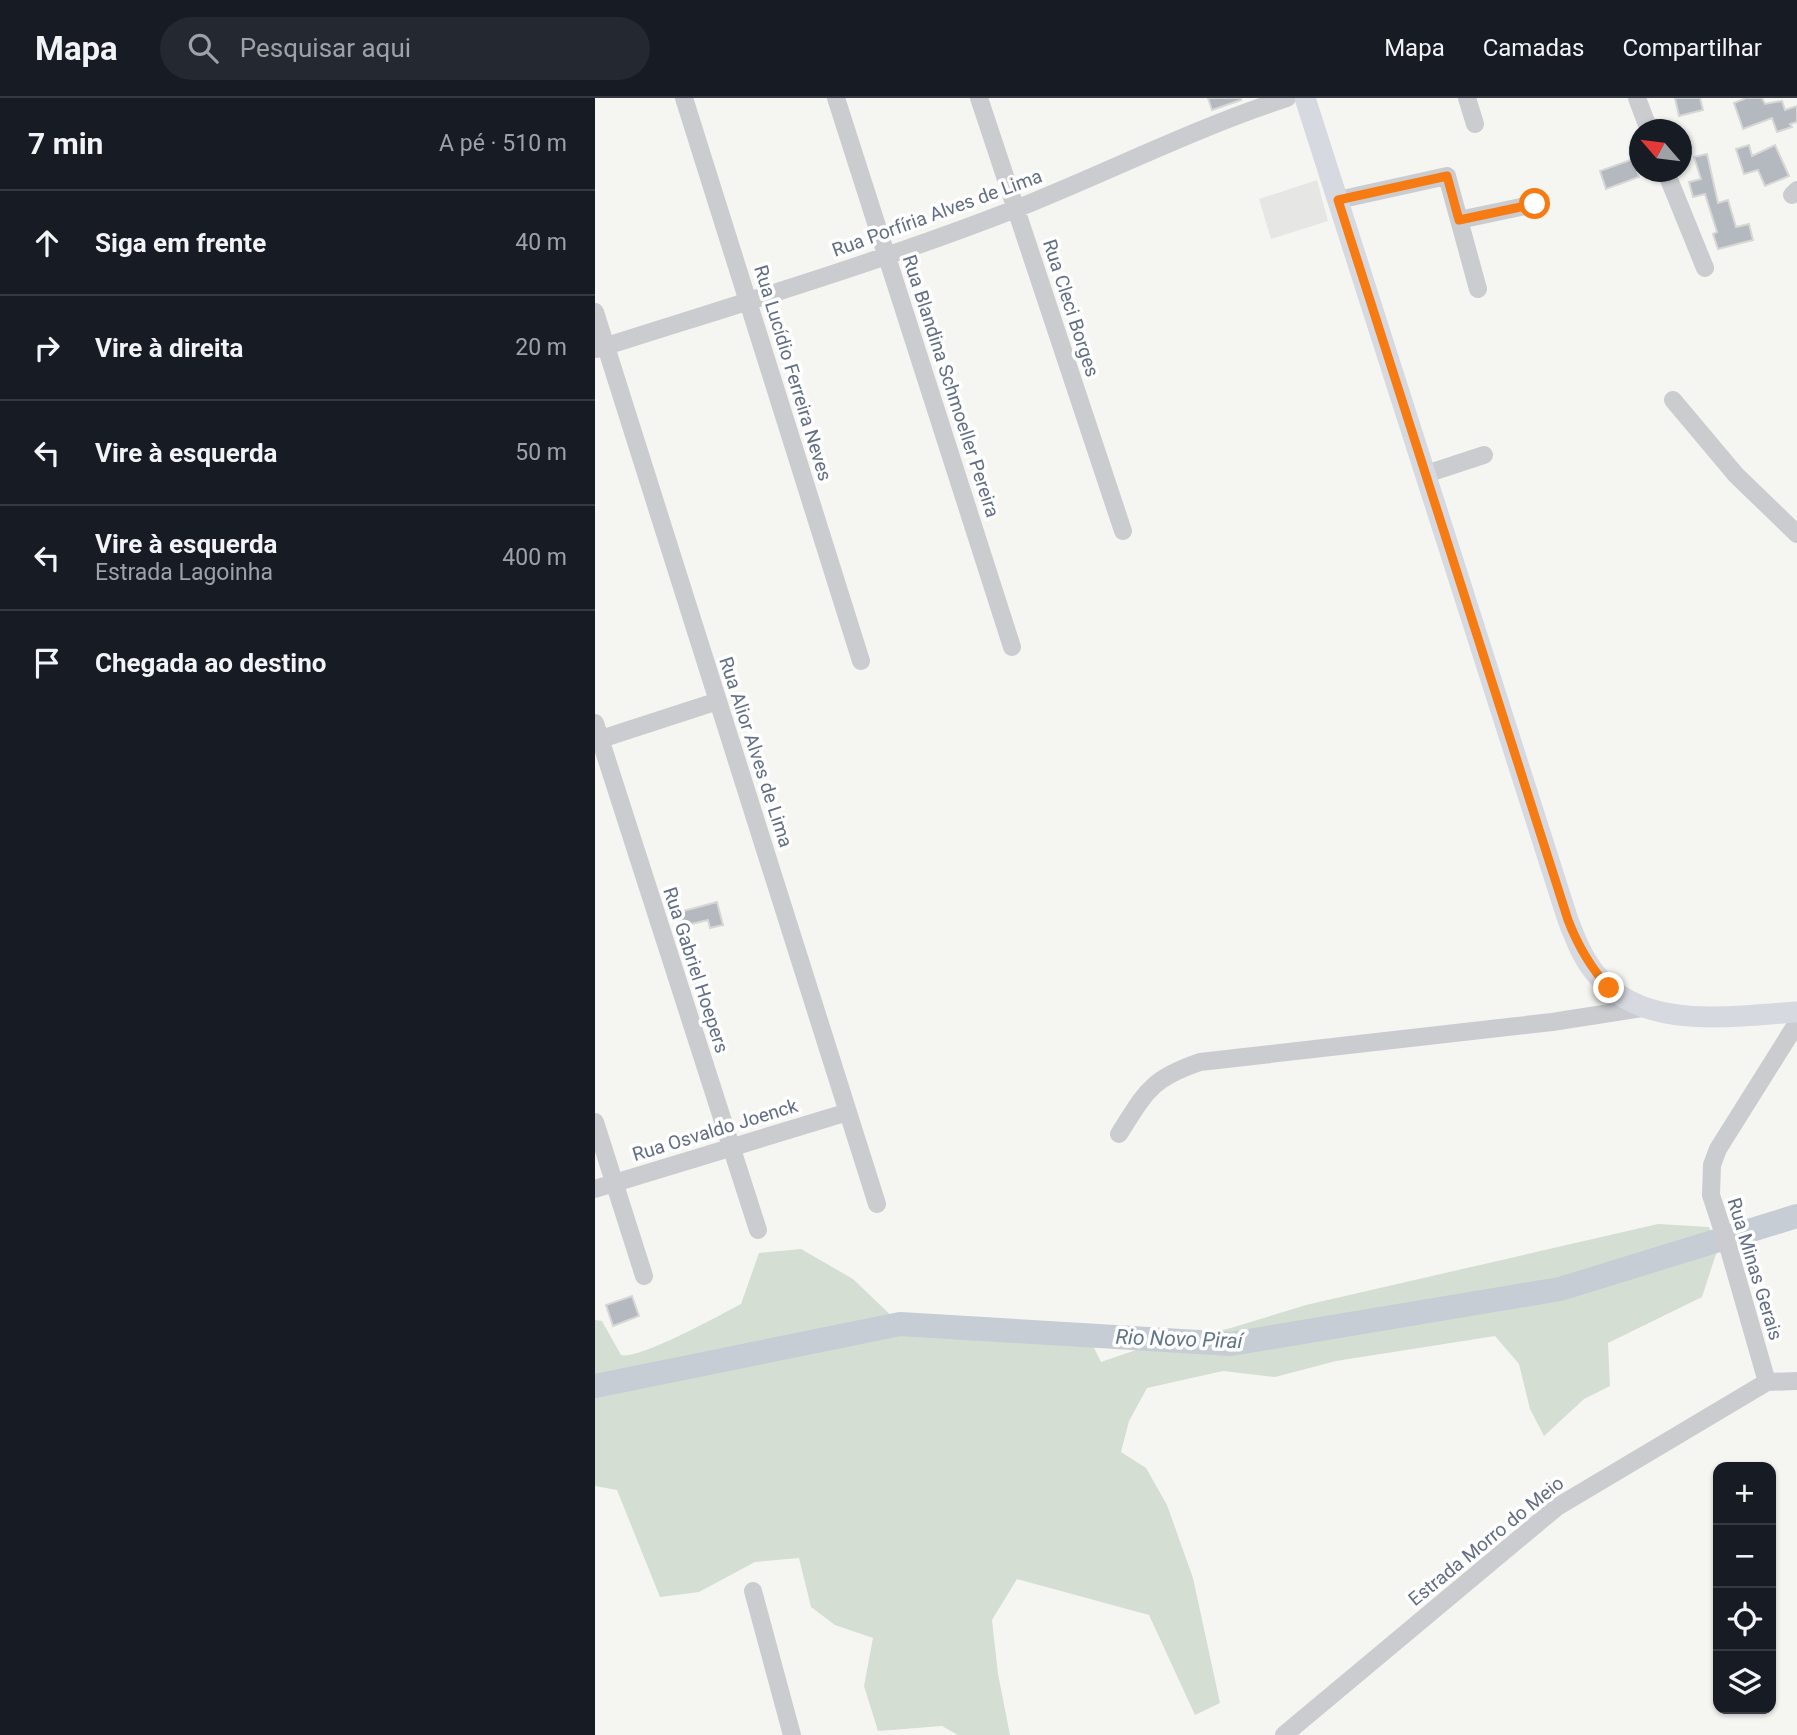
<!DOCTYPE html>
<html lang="pt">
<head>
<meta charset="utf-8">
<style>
	:root { --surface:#171b24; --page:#242831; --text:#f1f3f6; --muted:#9ea1a6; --line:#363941 }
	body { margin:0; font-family:Roboto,sans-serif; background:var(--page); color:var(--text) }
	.controls { position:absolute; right:21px; bottom:21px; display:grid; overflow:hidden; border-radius:14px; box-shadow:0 2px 5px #0004 }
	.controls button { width:63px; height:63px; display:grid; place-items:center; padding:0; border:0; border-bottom:2px solid var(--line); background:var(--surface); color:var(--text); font:35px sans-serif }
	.compass { position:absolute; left:1034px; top:21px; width:63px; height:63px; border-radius:50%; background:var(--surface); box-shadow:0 2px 5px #0004; rotate:298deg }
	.stop { position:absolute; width:21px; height:21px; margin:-16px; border:5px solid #f67b12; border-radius:50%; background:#fff }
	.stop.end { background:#f67b12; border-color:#fff; box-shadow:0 2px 7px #0008 }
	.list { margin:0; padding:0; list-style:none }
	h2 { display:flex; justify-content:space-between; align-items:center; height:91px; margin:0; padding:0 28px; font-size:30px }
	h2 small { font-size:23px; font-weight:400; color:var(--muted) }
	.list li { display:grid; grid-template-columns:46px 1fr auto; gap:21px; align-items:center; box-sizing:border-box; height:105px; padding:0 28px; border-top:2px solid var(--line) }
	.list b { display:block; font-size:26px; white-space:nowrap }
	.list p { margin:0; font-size:23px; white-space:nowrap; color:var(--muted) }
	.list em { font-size:23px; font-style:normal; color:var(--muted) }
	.icon { flex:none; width:38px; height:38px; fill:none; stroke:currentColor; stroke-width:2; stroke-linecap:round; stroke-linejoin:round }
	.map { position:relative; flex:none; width:1202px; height:1637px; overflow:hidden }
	header { display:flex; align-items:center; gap:42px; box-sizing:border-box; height:98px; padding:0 35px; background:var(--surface); border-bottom:2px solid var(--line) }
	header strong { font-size:33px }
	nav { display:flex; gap:38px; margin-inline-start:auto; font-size:24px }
	.search { width:490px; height:63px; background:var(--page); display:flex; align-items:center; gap:18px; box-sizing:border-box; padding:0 24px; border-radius:38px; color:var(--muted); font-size:26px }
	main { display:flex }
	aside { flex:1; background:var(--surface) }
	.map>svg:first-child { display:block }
	.built { fill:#e6e7e5 }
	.green { fill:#d4ded2 }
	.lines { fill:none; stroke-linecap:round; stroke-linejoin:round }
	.river { stroke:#c6cdd4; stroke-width:24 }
	.building { fill:#b4b9c0; stroke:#d7d7d5; stroke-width:2 }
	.minor { stroke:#caccd0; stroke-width:18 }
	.major { stroke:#d6d9df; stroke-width:21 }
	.route { stroke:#f67b12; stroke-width:9 }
	.labels { text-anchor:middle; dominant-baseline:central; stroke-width:7; stroke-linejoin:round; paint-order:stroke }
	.street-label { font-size:19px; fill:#626e86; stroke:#fff }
	.water-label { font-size:21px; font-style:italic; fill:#62768b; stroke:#fff }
</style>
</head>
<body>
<header>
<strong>Mapa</strong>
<div class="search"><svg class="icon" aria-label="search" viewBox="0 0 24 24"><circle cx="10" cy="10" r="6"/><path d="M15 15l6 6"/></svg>Pesquisar aqui</div>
<nav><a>Mapa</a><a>Camadas</a><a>Compartilhar</a></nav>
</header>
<main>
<aside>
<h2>7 min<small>A pé · 510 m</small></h2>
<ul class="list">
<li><svg class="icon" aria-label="ahead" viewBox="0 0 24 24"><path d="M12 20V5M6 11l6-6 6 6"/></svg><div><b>Siga em frente</b></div><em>40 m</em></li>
<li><svg class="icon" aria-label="right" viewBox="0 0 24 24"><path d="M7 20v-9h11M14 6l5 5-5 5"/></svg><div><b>Vire à direita</b></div><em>20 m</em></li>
<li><svg class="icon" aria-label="left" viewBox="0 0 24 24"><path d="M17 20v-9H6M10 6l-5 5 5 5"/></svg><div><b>Vire à esquerda</b></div><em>50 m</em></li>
<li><svg class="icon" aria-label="left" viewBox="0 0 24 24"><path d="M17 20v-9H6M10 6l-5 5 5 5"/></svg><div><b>Vire à esquerda</b><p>Estrada Lagoinha</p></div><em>400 m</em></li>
<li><svg class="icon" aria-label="arrive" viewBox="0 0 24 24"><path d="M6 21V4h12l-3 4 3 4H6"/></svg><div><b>Chegada ao destino</b></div></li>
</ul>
</aside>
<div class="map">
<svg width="1202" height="1637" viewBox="0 0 1202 1637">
	<rect width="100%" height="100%" fill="#f5f6f2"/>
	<path class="built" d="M722,82L733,123L676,141L664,101Z"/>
	<path class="green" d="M1063,1126L1114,1129L1122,1153L1107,1199L1013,1245L1015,1288L989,1301L949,1338L935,1311L924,1266L900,1238L741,1263L680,1279L628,1273L552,1290L534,1323L526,1354L551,1370L572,1407L598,1480L625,1605L600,1617L554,1517L422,1481L397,1522L403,1576L415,1637H363L347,1628L283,1633L269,1588L278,1540L240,1527L216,1509L204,1460L160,1464L104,1494L65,1499L22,1392L0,1388V1222L7,1223L26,1257C44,1262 125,1217 146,1206L164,1155L206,1151L258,1181L305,1226L493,1238L506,1264L541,1252L636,1230L711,1207Z"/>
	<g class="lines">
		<path class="river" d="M0,1288L305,1226L636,1246L965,1191L1202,1118"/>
	</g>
	<path class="building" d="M613,0H646V2L617,12Z
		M1080,0H1105L1108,12L1084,18Z
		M1151,0H1167L1170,6L1187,3L1190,12L1202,8V24L1195,26L1197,29L1182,34L1177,20L1148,31L1139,5Z
		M1154,47L1157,58L1180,47L1194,78L1170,88L1163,72L1149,76L1141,51Z
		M1112,56L1123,105L1133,102L1141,129L1154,126L1158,142L1123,151L1118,136L1122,134L1110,96L1098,99L1094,84L1106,81L1099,59Z
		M1038,61L1044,79L1011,91L1005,73Z
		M122,804L128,827L115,830L113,822L84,829L81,815Z
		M37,1198L44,1218L18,1228L11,1207Z"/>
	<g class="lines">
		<path class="minor" d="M89,0L266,563
			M241,0L417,549
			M384,0L528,433
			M872,0L880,26
			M1042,0L1054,32
			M1071,74L1110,170
			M1197,97L1202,92
			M743,102L852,78L883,191
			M864,122L940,106
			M0,214L282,1106
			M2,251C143,206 285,164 423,110C513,74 600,30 692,0
			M1078,302L1141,377L1202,436
			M831,376L889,357
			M0,625L163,1132
			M0,643L123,603
			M0,1024L49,1178
			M524,1036C551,994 555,981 605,964L957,924L1047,910
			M0,1091L253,1014
			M1172,1284L1135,1155L1116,1097L1117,1067L1123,1051L1202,925
			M158,1493L197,1637
			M689,1637L962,1409L1172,1284L1202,1283"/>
		<path class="major" d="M710,0L973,822C980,840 987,859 1000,875C1048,934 1135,918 1202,914"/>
	</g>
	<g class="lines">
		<path class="route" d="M940,106L864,122L852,78L743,102L973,822C983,848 995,869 1014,890"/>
	</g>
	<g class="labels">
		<g class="street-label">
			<text transform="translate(342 115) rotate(-20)">Rua Porfíria Alves de Lima</text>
			<text transform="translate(476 210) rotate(72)">Rua Cleci Borges</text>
			<text transform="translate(198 275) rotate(73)">Rua Lucídio Ferreira Neves</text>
			<text transform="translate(356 288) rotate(72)">Rua Blandina Schmoeller Pereira</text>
			<text transform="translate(161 654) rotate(72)">Rua Alior Alves de Lima</text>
			<text transform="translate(101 872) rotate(72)">Rua Gabriel Hoepers</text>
			<text transform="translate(120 1032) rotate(-17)">Rua Osvaldo Joenck</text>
			<text transform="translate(1160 1171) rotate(73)">Rua Minas Gerais</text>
			<text transform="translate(891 1443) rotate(-39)">Estrada Morro do Meio</text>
		</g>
		<g class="water-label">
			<text transform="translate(584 1241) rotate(2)">Rio Novo Piraí</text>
		</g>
	</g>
</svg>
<div class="controls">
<button>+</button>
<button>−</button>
<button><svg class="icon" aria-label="locate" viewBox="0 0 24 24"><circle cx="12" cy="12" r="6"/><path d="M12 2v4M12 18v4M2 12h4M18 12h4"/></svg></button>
<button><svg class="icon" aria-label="layers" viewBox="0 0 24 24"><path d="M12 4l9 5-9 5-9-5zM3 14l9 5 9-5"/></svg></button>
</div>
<svg class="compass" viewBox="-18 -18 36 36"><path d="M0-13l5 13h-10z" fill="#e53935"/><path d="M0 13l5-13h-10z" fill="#9ea1a6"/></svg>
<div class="stop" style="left:940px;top:106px"></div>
<div class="stop end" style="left:1014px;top:890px"></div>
</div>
</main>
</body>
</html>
